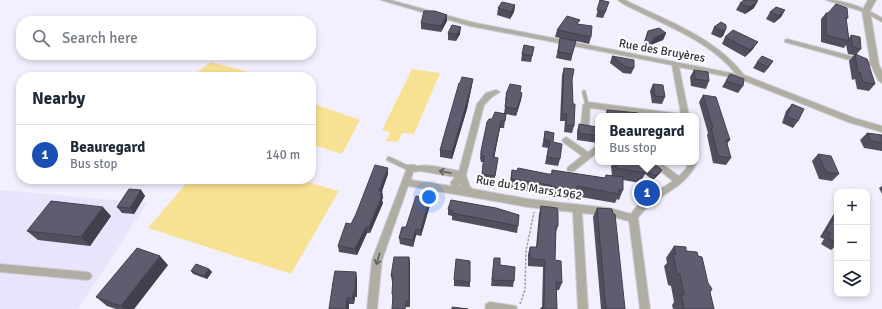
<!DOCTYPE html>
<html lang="en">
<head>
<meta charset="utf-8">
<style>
	:root { --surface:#fff; --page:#f6f6f7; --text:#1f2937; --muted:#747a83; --line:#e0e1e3; --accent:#d93025 }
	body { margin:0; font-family:Signika,sans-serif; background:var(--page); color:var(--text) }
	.controls { position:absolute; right:12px; bottom:12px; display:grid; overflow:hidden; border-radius:8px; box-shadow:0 2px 6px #0003 }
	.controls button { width:36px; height:36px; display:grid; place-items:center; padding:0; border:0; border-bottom:1px solid var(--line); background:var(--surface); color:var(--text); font:20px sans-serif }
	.you { position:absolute; left:429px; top:197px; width:14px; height:14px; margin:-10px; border:3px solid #fff; border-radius:50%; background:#1a73e8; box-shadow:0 0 0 6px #1a73e833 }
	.badge { display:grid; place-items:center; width:26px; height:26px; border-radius:50%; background:var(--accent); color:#fff; font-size:13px; font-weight:700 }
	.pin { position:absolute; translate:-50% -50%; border:2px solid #fff; box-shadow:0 1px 4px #0006 }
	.popup { position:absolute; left:595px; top:113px; width:104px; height:52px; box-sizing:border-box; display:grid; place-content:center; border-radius:8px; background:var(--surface); filter:drop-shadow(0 1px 3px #0005); font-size:13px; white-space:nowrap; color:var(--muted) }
	.popup b { font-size:15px; color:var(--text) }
	.popup::after { content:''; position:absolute; left:50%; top:100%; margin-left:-8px; border:8px solid transparent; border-top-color:var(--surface) }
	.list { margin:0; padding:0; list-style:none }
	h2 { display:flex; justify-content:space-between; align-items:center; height:52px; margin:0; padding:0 16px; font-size:17px }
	h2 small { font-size:13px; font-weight:400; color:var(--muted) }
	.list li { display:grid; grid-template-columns:26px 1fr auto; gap:12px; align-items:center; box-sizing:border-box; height:60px; padding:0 16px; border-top:1px solid var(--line) }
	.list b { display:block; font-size:15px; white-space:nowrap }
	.list p { margin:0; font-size:13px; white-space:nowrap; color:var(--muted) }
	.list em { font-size:13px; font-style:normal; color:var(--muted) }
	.icon { flex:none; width:22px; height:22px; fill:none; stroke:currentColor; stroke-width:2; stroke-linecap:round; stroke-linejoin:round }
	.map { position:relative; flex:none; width:882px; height:309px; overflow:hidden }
	.search { position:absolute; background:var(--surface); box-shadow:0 2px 6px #0003; left:16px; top:16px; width:300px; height:44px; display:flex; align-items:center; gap:10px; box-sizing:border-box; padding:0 14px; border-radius:16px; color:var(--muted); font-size:15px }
	.panel { position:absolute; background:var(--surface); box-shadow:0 2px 6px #0003; left:16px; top:72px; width:300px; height:112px; border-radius:16px }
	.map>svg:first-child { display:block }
	.built { fill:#e9e4fc }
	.green { fill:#f7e294 }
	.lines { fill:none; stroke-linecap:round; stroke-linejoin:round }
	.service-far1-casing { stroke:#cfccda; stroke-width:5 }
	.service-casing { stroke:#cfccda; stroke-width:6 }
	.minor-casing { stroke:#cfccda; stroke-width:2 }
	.tertiary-casing { stroke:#cfccda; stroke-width:2 }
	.path { stroke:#a09da9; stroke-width:1.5; stroke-dasharray:2.5 1.5; stroke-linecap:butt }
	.service-far1 { stroke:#b0ada3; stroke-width:3.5 }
	.service { stroke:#b0ada3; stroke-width:4.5 }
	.minor { fill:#b0ada3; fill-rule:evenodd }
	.tertiary { fill:#b0ada3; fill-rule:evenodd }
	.wall { fill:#534e5f }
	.shaded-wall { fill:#43404e }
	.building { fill:#605b6f; stroke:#43404e }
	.oneway { stroke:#636062 }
	.labels { text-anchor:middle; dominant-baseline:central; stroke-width:4; stroke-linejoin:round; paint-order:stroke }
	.street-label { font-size:12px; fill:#2f2d36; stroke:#fff }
</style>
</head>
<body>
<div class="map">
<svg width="882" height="309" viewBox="0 0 882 309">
	<rect width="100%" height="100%" fill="#f2effe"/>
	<path class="built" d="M0,190L147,203L78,309H0Z"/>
	<path class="green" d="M211,62L249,72L258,77H191Z
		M412,69L440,73L414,134L402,133L398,142L386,141L390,132L382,130Z
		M311,103L360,120L342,154L311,144Z
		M190,179H296L339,191L291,274L148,228Z"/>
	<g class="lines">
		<g class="service-far1-casing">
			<path id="service-far1" d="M584,92L587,105"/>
		</g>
		<g class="service-casing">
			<path id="service" d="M389,159L406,167H414"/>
		</g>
		<g class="minor-casing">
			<path id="minor" d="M381,0H390L471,22L736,74C714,46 679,31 648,16C639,11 626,7 618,0H625C667,21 715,37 744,75L854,118L882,126V132L848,122L740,79L679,67L689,116H658L590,108L589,126L585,129L581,126L583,105L587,102L681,114L672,65L470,26Z
				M826,0C845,0 865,8 882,18V22L864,12Z
				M787,39L877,63L878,65L875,67L785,42V40Z
				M496,90L500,92L492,97L484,105L466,175L470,187L473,189L528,199L609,208L631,214C641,198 658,191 673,181L649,162H659L679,176L686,169L689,162H696V160L697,162C683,193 654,193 638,218L650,309H640L629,221L609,216L582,213L588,309H578L573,212L528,207L408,186L382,260L377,309H367L372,260L407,168C424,162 442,168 459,171L477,104L486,93ZM420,171L455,177L451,182V186L411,180L413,172ZM460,183L461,187L459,185Z
				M566,137L588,152L598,145V152L574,171H568L567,169L568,167L582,156L563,142L562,140Z
				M0,264L87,272L90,273L92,276L90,279L87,280L0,272Z
				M490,302L516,306L517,309H485L486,304Z"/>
		</g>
		<g class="tertiary-casing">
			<path id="tertiary" d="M868,0H876L870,11L879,65L882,71V83L878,80L871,65L862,11Z"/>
		</g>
		<path class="path" d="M520,304L525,290L526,251L534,212"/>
		<use href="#service-far1" class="service-far1"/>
		<use href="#service" class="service"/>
		<use href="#minor" class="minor"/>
		<use href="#tertiary" class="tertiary"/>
	</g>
	<path class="wall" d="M600,0L607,9L603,18L596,17Z
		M740,3L754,8L745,14L736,10Z
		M515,5L514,12L510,19L497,15L498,8Z
		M785,10L781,17L774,23L766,19L770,12Z
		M826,13L848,18L846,20L849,38L851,35L861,49L856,55L875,84L869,91L857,89L855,79L852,80L849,61L854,55L848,54L846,45L844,48L821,42V19Z
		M447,15V21L441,32L421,29V23Z
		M579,24L591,37L589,44L576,41L571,61L556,58L560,38L555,37L557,30Z
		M714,27L726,29L723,36L720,38L711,34Z
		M648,31L666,33L663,40L651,44L648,52L641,51Z
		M448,33L460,34L456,41L448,40Z
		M725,37L753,49L745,57L722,44Z
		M534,47L531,62L521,61L522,54Z
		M612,56L634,68L631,74L623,73L610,63Z
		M773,61L769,67L764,73L753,68L757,62Z
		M564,68L572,80L573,104L574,126L572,133L564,132L565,121H560L562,75Z
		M694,70L709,81L706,89L691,86L690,77Z
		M730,74L743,86L738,93L722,87Z
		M653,84L665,97L662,104L652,103L650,91Z
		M472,85L467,109L452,159L440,157V150Z
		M520,92L522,93L521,100L516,116L506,114L504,128H500L494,157L498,158L494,183L481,181L483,162H481L480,158L481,151L504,113L506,101H505L506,94Z
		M703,95L730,140L727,144L731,158L726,165L713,163L707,135L708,133L699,102Z
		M792,104L798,121L793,128L782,123L786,111Z
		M607,110L639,116H605Z
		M597,117H598V143L577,140V131L579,124L595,127Z
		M545,131L553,142L560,159L558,166L545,164L548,148L542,147Z
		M867,133L882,135V151L864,148L860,140Z
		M818,154L839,174L832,181L819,179L812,161Z
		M613,162H645V171L646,170H662L660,173L653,180L645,174L640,183L623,180V190L619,200L617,199L615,203L575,196L574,200L548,196V194L509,188L512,170L548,174H551L552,170L605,178L606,175L612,176L611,166Z
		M388,174L382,191L383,198L382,200L383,203L370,233H367L357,255L339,252L338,246L351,224Z
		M882,186V194L879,188Z
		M141,190L145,196L134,214L122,213L117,207Z
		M429,199L430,205L421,236L416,235L413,247L400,244L399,238L406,227Z
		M541,206L558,226L556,232L555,260L562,283L559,290H557V309H540L542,307L543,267L528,266V254L530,247H536L539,214Z
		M597,208L625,309H601L593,217Z
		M448,209L518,226L517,233L452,220V216L448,215Z
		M837,211V245L831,250L821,244L824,239L820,237L833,215Z
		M111,216L90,246L38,240L27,231Z
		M674,246L686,251L710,292L714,309H673L672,305L674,302L671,286L668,285L664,266L667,263L666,258Z
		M409,257L410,263V307H406L393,300L392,294V282L391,276Z
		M494,258L514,281L513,287L491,286Z
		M168,265L134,309H116L107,306L96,297Z
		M209,269L212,272L207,279L193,274L191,271Z
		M357,277V297H355L354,304H349L329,309Z
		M454,280L470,282V287L454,286Z"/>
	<path class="shaded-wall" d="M758,1L754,8L745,14L749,7Z
		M515,5L514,12L510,19L511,12Z
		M785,10L781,17L774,23L779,16Z
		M447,15V21L441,32V26Z
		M461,27L460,34L456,41L457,34Z
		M726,29L723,36L720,38L723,31Z
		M666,33L663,40L651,45L654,38Z
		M758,42L753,49L745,57L750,50Z
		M773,61L769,67L764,73L768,67Z
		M473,79L472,85L467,109L452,159V152Z
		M522,93L521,100L516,116L517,109Z
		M501,121L500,128L493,164V157Z
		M388,168V174L380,197L379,191Z
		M662,170L660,173L653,180L655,176Z
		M141,190L145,196L134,214L130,208Z
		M382,191L383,198L382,200L383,203L370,233L369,227Z
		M429,199L430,205L421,236V230Z
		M103,207L111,216L90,246L81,237Z
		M366,227L367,233L357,255L355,249Z
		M416,229V235L413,247V240Z
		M160,256L168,265L134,309H125L121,306Z
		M409,257L410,263V307L409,301Z
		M209,269L212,272L207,279L204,276Z
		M356,272L357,277V297L355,292Z
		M353,292L355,297L354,304L353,298Z
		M347,298L349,304V309H346Z"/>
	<path class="building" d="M600,0L609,2L605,12L597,10Z
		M744,0H755L758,1L749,7L740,3Z
		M502,2L515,5L511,12L498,8Z
		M836,4L847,8L848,18L846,17L849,41L826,35V13H828Z
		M776,7L785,10L779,16L770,12Z
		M424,11H435L447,15L441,26L421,23Z
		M567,16L580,20L577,24L592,26L591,37L557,30Z
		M721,22L726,25V29L723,31L714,27Z
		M452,25L461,27L457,34L448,33Z
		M659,28L666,33L654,38L651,45L644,44L648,31Z
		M733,30L758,42L750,50L725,37Z
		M851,35L860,37L861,49L853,47Z
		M560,38L576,41L572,54L558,52Z
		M524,45L534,47L532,56L522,54Z
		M855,54L867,59L875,84L863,82L860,72L858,73Z
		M612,56L634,60V68L626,67Z
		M762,56L773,61L768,67L757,62Z
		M564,68L574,69L572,80L573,104H575L574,126L566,125L567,114H562Z
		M694,70L708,72L709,81L695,79Z
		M730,74L744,79L743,86L726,81Z
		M462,77L473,79L467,102L452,152L440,150L459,83H460Z
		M510,84L521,86L520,92L522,93L517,109L505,107L507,94H506Z
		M653,84L663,85L665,97L655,96Z
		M703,95L716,97L730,140H726L731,158L718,156L711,128H713Z
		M792,104L804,109L798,121L787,116Z
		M607,110L638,113L639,116H607Z
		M495,112L506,114L505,121H501L493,157L498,158L495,176L482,174L484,156L481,155V151L487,122L489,119H492Z
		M656,114L668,116H657Z
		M597,117H598V136L579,133V124L597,127Z
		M545,131L554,133L553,142L562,144L560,159L547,157L550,141L544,140Z
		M867,133L882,135V143L871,141Z
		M818,154L831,156L839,174L826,172Z
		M616,162H645V173L616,168Z
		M653,163L662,170L655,176L646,170Z
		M375,165L388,168L379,191H382L380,196H382L369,227H366L355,249L338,246L346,223L351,224L356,214Z
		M518,168L548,174H552V170L605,178L606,175L623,177V190H619V194L577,186V191L551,187V185L511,179L512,170L517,171Z
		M129,189L141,190L130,208L117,207Z
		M416,196L429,199L421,230L416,229L413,240L399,238L402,227H406Z
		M451,200L496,208L519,215L518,226L452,213L453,210L448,209Z
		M51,201L103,207L81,237L27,231Z
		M541,206L557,208L558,212V226H556L555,260L561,261L562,283L556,282L557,309H541V308L544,307L545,260L530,259V247H537Z
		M597,208L612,209L613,214H615L625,309H606Z
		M837,213V243L828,238L831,233L826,231Z
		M674,246L686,247V251L697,252L698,256L702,257L708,283L712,289L710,292L714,309H684L681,294L684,295L680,274H677L673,254L676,255Z
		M137,248L160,256L121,306L96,297Z
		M394,257H409V301H406L405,309H392L393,295L392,294L393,276H391Z
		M494,258H500V265L515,267L514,281L492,280Z
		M456,259L470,261V282L454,280Z
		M196,264L209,269L204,276L191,271Z
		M335,271L356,272L355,292H353V298H347L346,309H329L333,282Z
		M452,307L468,309H452Z"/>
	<defs><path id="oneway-shaft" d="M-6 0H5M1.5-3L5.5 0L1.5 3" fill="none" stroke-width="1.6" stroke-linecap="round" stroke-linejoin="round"/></defs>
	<g class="oneway">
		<use href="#oneway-shaft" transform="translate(445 172) rotate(-170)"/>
		<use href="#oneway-shaft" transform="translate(378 259) rotate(106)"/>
	</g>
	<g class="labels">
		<g class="street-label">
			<text transform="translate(662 51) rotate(10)">Rue des Bruyères</text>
			<text transform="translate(529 188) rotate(9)">Rue du 19 Mars 1962</text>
		</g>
	</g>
</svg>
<div class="controls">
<button>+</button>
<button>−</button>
<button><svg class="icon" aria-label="layers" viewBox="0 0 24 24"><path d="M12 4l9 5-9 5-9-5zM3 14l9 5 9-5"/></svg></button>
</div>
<div class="you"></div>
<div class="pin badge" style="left:647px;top:193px;background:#1a4fb4">1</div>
<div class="popup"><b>Beauregard</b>Bus stop</div>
<div class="search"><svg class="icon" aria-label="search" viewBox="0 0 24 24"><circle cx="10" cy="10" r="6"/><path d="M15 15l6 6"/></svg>Search here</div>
<section class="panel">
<h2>Nearby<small></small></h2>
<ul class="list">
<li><span class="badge" style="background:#1a4fb4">1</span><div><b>Beauregard</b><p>Bus stop</p></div><em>140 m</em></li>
</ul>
</section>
</div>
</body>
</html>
